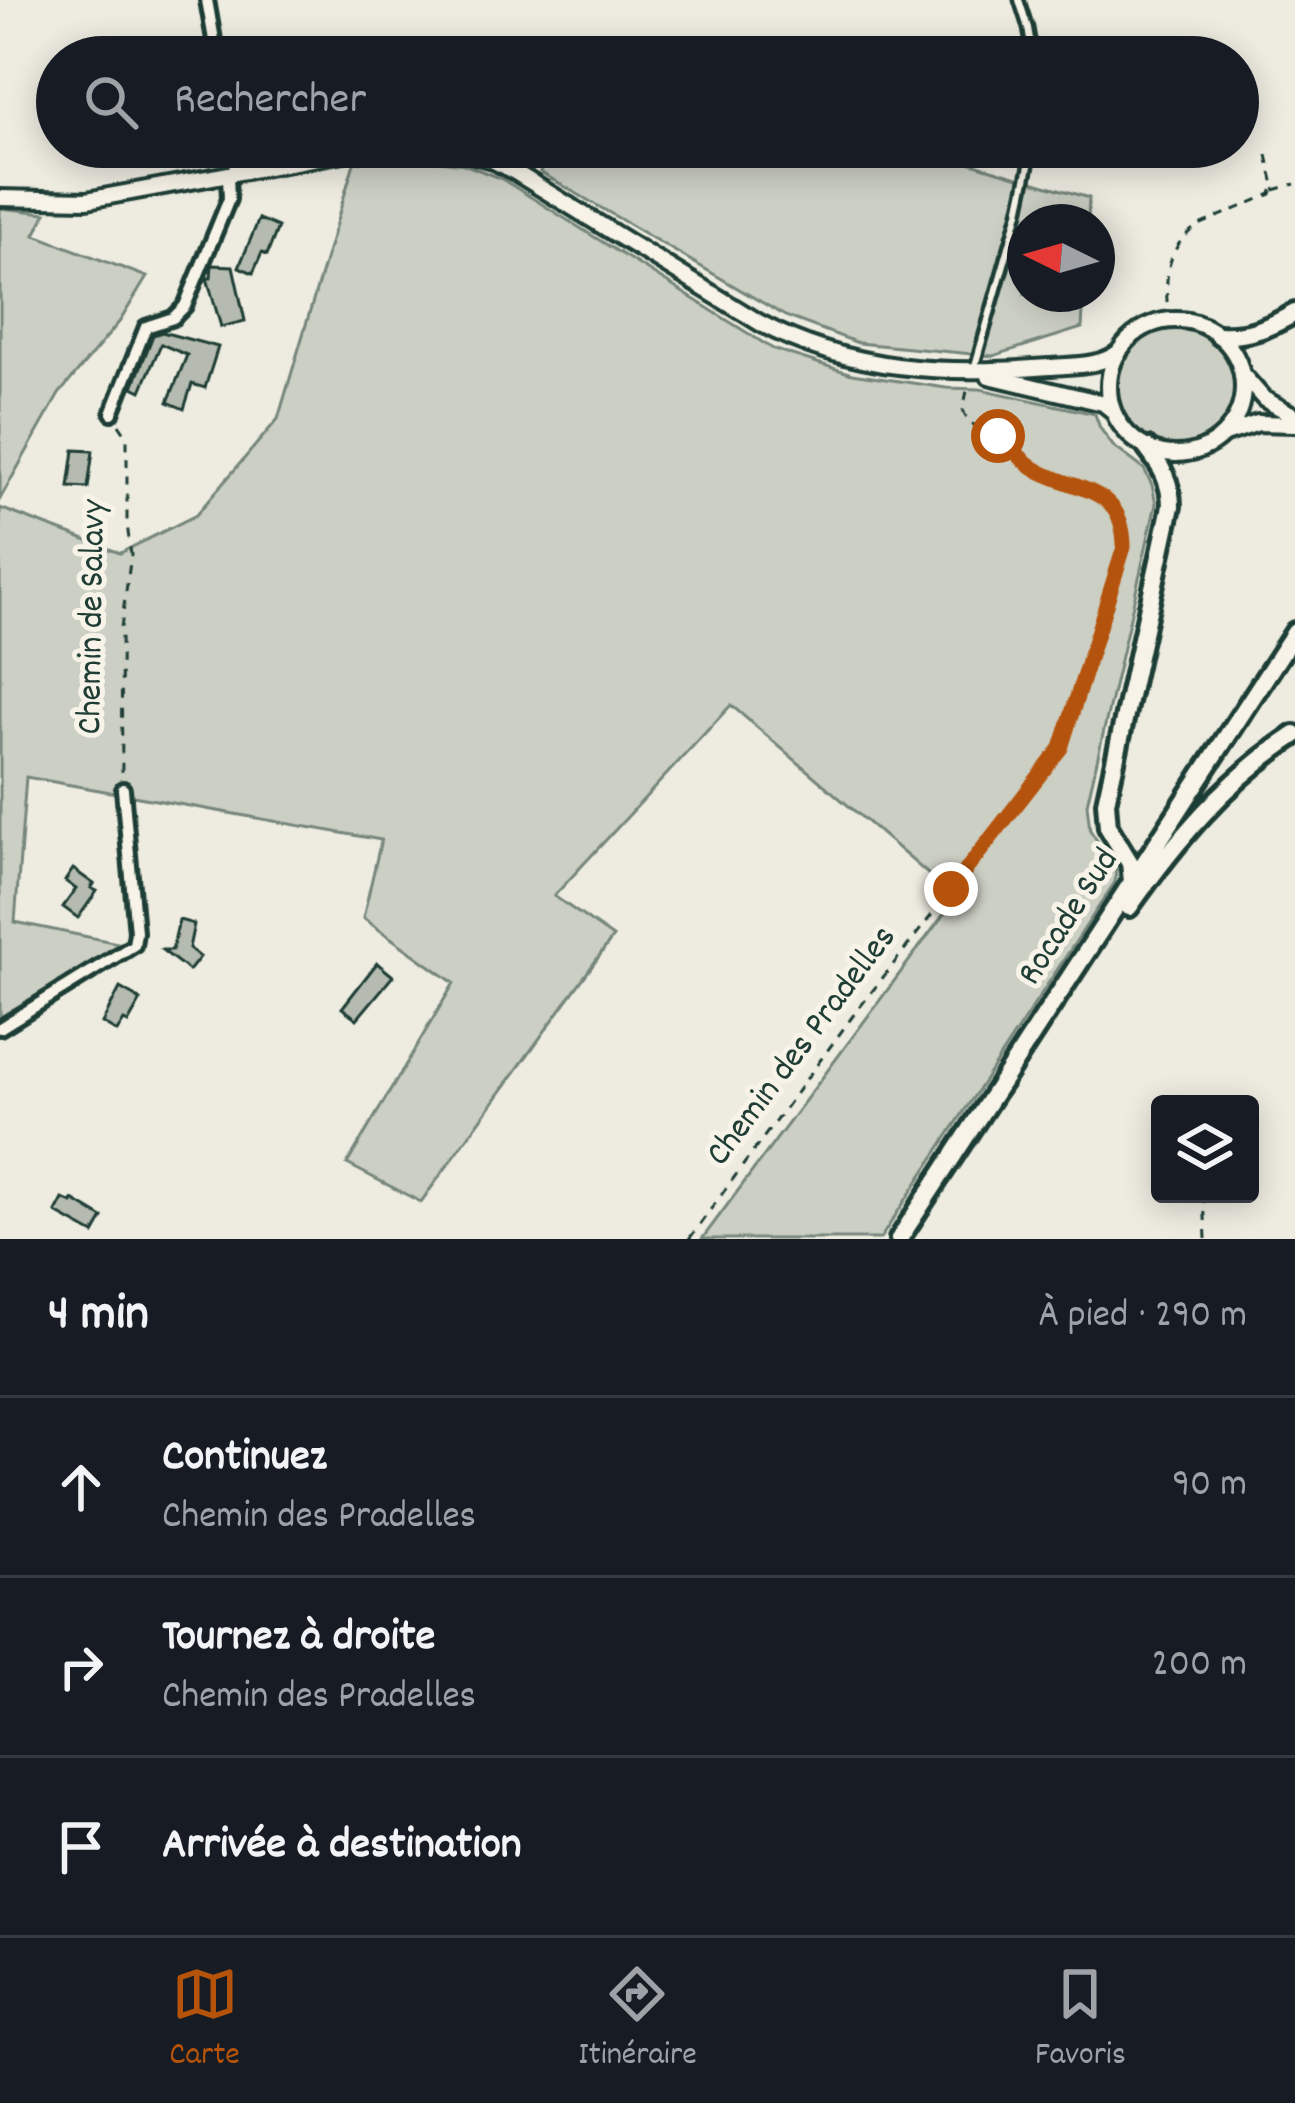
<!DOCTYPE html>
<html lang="fr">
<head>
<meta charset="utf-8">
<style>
	:root { --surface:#171b24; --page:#20242c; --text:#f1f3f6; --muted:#9ea1a6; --line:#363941; --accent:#b45309 }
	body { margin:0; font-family:Dekko,sans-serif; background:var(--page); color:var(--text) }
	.controls { position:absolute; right:36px; bottom:36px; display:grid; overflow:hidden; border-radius:12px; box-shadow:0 6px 30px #0003 }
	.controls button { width:108px; height:108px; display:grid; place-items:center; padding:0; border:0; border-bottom:3px solid var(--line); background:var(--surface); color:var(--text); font:60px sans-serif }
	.compass { position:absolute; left:1007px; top:204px; width:108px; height:108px; border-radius:50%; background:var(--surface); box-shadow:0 6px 30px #0003; rotate:275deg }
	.stop { position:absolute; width:36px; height:36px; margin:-27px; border:9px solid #b45309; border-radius:50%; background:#fff }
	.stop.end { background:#b45309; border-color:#fff; box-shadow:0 3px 12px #0008 }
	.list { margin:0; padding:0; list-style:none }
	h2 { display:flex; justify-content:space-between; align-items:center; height:156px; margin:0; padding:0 48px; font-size:51px }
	h2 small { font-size:39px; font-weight:400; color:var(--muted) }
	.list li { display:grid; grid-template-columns:78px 1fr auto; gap:36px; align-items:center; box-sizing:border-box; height:180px; padding:0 48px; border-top:3px solid var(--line) }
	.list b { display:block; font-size:45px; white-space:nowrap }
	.list p { margin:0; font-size:39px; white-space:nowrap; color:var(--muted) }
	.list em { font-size:39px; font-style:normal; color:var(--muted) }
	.icon { flex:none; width:66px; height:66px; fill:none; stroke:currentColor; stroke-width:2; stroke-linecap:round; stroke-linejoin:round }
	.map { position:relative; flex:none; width:1295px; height:1239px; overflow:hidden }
	.search { position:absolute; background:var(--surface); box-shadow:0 6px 30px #0003; left:36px; right:36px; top:36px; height:132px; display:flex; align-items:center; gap:30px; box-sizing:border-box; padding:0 42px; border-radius:66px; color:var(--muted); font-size:45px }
	.sheet { height:696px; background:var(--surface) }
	nav { display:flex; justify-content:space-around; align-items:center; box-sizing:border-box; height:168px; border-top:3px solid var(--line); background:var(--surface); font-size:33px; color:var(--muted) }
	nav a { display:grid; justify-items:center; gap:6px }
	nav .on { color:var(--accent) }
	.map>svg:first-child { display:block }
	.green { fill:#cccfc4; stroke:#76867c; stroke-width:3 }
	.building { fill:#b5bbb0; stroke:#1f3d34; stroke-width:3 }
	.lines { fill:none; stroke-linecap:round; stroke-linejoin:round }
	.service-casing { stroke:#1f3d34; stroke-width:15 }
	.minor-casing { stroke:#1f3d34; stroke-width:20 }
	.tertiary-casing { stroke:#1f3d34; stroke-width:22 }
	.primary-casing { stroke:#1f3d34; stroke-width:26 }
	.path { stroke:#1f3d34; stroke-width:3; stroke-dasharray:9 9; stroke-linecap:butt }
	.service { stroke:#f7f3e8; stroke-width:6 }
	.minor { stroke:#f7f3e8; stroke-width:10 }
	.tertiary { stroke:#f7f3e8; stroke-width:14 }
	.primary { stroke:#f7f3e8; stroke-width:16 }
	.route { stroke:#b45309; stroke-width:15 }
	.labels { text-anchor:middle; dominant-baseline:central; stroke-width:10; stroke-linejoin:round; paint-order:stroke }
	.street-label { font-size:36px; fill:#1f3d34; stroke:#f7f3e8 }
</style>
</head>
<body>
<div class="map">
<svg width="1295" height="1239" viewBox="0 0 1295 1239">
	<rect width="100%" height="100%" fill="#eeece1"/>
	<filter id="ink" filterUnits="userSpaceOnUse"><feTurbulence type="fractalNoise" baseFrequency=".00833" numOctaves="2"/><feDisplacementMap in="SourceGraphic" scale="24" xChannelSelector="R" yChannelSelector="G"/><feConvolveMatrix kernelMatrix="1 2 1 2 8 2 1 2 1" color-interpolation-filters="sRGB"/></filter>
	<g filter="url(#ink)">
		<path class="green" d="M551,147H918L1089,198L1088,222H1025V294H1084L1082,328L993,356L858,343L785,316L540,172Z
			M389,155L464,164L502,179L773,349L852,374L946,388L980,389L1095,414L1100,428L1113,446L1144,469L1152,485L1156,504L1087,804L1090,830L1116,869L1115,882L880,1239H702L956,898L731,705L554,896L613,937L421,1202L347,1164L454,983L363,918L381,840L26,777L15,922L118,943L100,959L0,1017V508L120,553L196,515L278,419L354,163Z
			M0,208L46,213L35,235L147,277L120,321L59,394L0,499Z
			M1118 387a58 58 0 1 1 116 0a58 58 0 1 1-116 0Z"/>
		<path class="building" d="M259,219L278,227L267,255L262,253L253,273L239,267Z
			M212,265L233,266L245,321L221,327L207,278H211Z
			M162,332L218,347L205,388L192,384L184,409L168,402L187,355L161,344L141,391L133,387L153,335Z
			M74,450L93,451L88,488L69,487Z
			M73,869L94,884L91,888L97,891L78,918L63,907L76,889L65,881Z
			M179,920L194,924L189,948L200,957L189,971L162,950H172Z
			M377,963L393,976L357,1019L342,1008Z
			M120,988L141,1000L128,1023L124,1021L117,1032L102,1023Z
			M63,1199L72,1203L73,1200L103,1218L94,1234L58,1214L56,1212Z"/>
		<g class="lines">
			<g class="service-casing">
				<path id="service" d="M1019,0L1028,28L1033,57
					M974,369L1019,212L1033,147"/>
			</g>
			<g class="minor-casing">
				<path id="minor" d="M207,0L217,57
					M232,147L236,174
					M112,413L146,327L173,318L185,306L229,199L228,176
					M0,1028L134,945L136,932L123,789"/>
			</g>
			<g class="tertiary-casing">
				<path id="tertiary" d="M446,147L492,160L515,172L760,323C851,372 948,375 1049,367C1072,365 1101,367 1120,351
					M0,198L87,200L377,147
					M1109 387a67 67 0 1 1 134 0a67 67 0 1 1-134 0Z
					M1243,375L1264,399L1295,416
					M989,376L1103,403L1113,411
					M1225,434L1258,423L1295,424"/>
			</g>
			<g class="primary-casing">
				<path id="primary" d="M1219,335C1248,337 1270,327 1295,313
					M1132,881L1130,863L1108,827L1106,802L1171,506C1171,482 1161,466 1147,448
					M1129,907C1176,841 1226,780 1295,735
					M899,1239L1295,632"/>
			</g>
			<path class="path" d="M1274,190L1295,184
				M1169,320C1164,283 1164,247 1199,225L1271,194L1274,185L1267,155
				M119,424L127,436V524L131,555L121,628L122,777
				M1204,1194L1206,1239
				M689,1239L852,1017L1053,760L1064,741L1124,555L1122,523L1101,496L1035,469L998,436L968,422L963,410L968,386"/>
			<use href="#service" class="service"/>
			<use href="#minor" class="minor"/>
			<use href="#tertiary" class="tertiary"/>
			<use href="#primary" class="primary"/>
		</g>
	</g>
	<g class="lines" filter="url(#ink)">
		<path class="route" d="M951,889L1061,748L1124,547C1124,489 1082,492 1041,472C1024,464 1013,448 998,436"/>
	</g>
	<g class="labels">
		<g class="street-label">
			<text transform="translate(94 617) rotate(-89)">Chemin de Salavy</text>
			<text transform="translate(1070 918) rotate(-57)">Rocade Sud</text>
			<text transform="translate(803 1047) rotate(-53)">Chemin des Pradelles</text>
		</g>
	</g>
</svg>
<div class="controls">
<button><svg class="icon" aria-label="layers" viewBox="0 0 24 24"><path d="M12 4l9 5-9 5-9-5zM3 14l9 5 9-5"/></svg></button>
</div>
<svg class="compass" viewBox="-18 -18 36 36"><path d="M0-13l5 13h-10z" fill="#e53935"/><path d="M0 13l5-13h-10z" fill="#9ea1a6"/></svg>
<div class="stop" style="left:998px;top:436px"></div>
<div class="stop end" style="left:951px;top:889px"></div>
<div class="search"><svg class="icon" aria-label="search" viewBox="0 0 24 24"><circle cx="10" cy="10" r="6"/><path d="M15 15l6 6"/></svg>Rechercher</div>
</div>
<section class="sheet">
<h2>4 min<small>À pied · 290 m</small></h2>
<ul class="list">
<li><svg class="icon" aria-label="ahead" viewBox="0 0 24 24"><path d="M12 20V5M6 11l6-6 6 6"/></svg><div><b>Continuez</b><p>Chemin des Pradelles</p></div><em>90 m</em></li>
<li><svg class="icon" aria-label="right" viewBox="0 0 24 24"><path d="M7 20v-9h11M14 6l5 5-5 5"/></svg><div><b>Tournez à droite</b><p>Chemin des Pradelles</p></div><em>200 m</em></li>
<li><svg class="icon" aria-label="arrive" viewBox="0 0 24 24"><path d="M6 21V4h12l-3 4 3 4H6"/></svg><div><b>Arrivée à destination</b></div></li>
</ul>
</section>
<nav>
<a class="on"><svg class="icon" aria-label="map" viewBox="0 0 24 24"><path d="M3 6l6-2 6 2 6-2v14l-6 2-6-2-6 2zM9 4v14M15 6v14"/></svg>Carte</a>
<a><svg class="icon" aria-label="directions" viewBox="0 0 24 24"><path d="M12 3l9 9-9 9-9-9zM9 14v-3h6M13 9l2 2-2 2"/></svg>Itinéraire</a>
<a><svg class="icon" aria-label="saved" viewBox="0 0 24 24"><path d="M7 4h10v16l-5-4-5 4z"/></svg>Favoris</a>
</nav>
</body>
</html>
